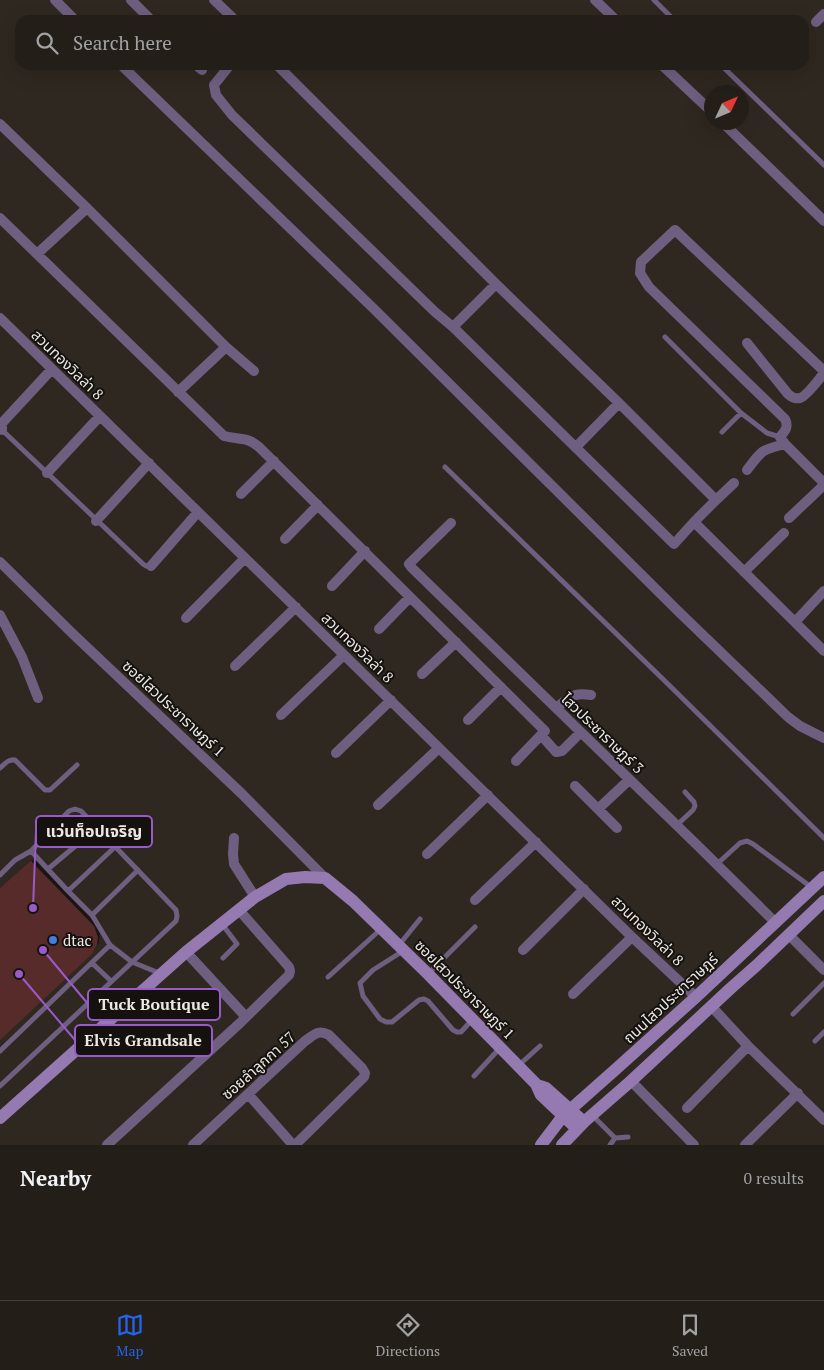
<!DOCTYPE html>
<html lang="en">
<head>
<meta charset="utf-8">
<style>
	:root { --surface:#231e18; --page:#2b2721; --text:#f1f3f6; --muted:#a3a2a2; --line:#403c37; --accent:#2563eb }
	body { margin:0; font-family:"PT Serif","Noto Sans Thai",serif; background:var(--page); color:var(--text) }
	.compass { position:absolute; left:704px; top:85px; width:45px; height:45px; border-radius:50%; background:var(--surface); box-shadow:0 5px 20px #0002; rotate:46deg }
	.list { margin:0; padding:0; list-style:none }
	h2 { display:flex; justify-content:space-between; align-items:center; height:65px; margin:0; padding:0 20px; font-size:21px }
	h2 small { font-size:16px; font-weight:400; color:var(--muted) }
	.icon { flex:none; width:28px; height:28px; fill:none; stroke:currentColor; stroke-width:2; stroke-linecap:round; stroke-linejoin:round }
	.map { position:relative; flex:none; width:824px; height:1145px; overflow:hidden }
	.search { position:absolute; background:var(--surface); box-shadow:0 5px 20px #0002; left:15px; right:15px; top:15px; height:55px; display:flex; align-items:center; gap:12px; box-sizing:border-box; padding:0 18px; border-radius:15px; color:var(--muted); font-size:19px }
	.sheet { height:155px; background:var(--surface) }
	nav { display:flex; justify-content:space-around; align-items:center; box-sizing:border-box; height:70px; border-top:1px solid var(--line); background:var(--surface); font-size:14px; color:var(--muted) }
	nav a { display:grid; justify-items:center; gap:2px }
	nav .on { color:var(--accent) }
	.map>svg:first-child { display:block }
	.shadow { fill:#0007 }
	.building { fill:#572b2a }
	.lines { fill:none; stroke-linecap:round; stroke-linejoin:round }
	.lane { stroke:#6e5e80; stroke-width:5 }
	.street { stroke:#6e5e80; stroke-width:10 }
	.secondary { stroke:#957ab1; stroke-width:12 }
	.shop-dot { fill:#3f7fe0; stroke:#15110e; stroke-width:2 }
	.labels { text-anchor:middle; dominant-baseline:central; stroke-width:4; stroke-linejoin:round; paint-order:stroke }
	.street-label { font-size:15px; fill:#ede8e3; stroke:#15110e }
	.poi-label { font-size:15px; fill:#ede8e3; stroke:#15110e; text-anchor:start }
	.leader { fill:none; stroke:#985bc8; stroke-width:2 }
	.callout-dot { fill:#985bc8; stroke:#15110e; stroke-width:2 }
	.callout { fill:#15110e; stroke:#985bc8; stroke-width:2 }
	.callout-label { font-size:16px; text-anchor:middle; font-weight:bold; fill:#ede8e3 }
</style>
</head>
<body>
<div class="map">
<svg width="824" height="1145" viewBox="0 0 824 1145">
	<rect width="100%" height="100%" fill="#2f2820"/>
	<path class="shadow" d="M34,859L96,924L100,934L99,942L94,950L0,1038V890Z"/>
	<path class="building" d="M31,861L94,926L98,937L97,945L92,954L0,1040V888Z"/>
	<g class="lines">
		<path class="lane" d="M654,0L674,20
			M721,65L824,165
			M665,337L741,413L767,433L780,437
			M2,430L143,564L146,566H151
			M722,432L741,413
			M445,467L670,686L824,838
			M0,768C5,764 8,759 15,760L45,790H50L77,765
			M677,825L693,810L695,806L694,802L685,792
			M717,864L740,843L747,841L753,844L811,887
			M48,869L98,827
			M0,875L15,860L31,851L68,891L92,915L110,945L132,962L159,973
			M68,891L116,846
			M92,915L138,870
			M222,924L237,944L223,958
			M399,945L420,919
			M403,951L373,970L360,983L363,996L380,1019L386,1022H392L419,1000L424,999L428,1001L453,1030L457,1032H461L471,1021
			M92,963L111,981
			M428,974L475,927
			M328,977L381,929
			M793,1014L824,983
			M815,1041L824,1032
			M0,1051L110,945
			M518,1066L540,1046
			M474,1076L500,1048
			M0,1086L176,921L177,916L176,910L81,811L75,809L69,811L31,851
			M592,1115L615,1138L628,1137
			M610,1145L615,1138"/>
		<path class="street" d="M55,0L75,20
			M131,0L151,20
			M214,0L235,20
			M595,0L616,20
			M816,22L824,14
			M121,65L373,308L680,613L788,717L800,726L824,738
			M196,65L202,70
			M230,65L214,85L216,95L232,115L435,312L453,327L674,544L694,522L824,651
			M277,65L496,284L619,403L716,500L694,522
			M662,65L712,112
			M722,122L824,221
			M0,124L87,208L226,347L254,371
			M0,218L224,436C238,440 247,436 259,447L545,731L541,735
			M37,254L87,208
			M0,318L632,937L696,997
			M453,327L496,284
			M747,343L788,394C791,397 795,399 800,398C807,396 819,379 824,373
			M824,371L675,230L641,262L640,273L649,287L785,419C789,427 785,431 780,437L785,444L824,483
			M178,392L226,347
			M2,430V423L52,369
			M576,447L619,403
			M747,470C762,450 761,450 785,444
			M47,473L100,416
			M241,494L274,461
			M716,500L734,483
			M789,518L824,485
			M96,521L149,463
			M451,523L412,561L409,564L412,568L695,843L776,923
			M285,539L318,505
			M0,562L73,634L241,793L325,878
			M151,566L198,512
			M744,572L784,533
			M332,586L365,551
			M0,615L22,657L38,698
			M186,618L245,558
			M795,622L824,591
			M379,629L410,597
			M235,666L296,607
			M422,674L456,642
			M556,708C571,697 573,692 591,695
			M281,715L344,655
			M468,720L501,687
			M336,753L391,700
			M516,761L541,735L556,752L562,751L580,733
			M575,786L598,809
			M378,805L439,748
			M617,828L598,809L629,780
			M234,838L233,854L234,864L255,897
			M427,854L488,795
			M475,900L536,842
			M789,935L824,970
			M523,950L584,889
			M186,952L246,1017
			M573,994L632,937
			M711,1006L748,1046L824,1120
			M631,1081L694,1145
			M248,1094L293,1145
			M687,1108L748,1046
			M107,1145L240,1023L289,975L290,971L289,967L239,910
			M193,1145L305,1041C314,1035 318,1029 329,1035L362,1068L365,1073L364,1077L295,1145
			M745,1145L798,1093"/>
		<path class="secondary" d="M540,1086L546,1088L584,1122
			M0,1118L186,952L255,897L286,879L305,877L325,878L353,901L428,974L536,1084L541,1095L577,1129
			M541,1145L563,1116L616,1069L696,997L824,877
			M562,1145L584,1122L631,1081L731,988L757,965L824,901"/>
	</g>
	<circle class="shop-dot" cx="53" cy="940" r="5"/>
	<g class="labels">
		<g class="street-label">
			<text transform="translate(68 364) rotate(44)">สวนทองวิลล่า 8</text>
			<text transform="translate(358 647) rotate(44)">สวนทองวิลล่า 8</text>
			<text transform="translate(174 708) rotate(43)">ซอยไสวประชาราษฎร์ 1</text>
			<text transform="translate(603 733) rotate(44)">ไสวประชาราษฎร์ 3</text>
			<text transform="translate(648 930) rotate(44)">สวนทองวิลล่า 8</text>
			<text transform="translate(465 989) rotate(45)">ซอยไสวประชาราษฎร์ 1</text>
			<text transform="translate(670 998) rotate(-43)">ถนนไสวประชาราษฎร์</text>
			<text transform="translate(258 1065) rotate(-42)">ซอยลำลูกกา 57</text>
		</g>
		<g class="poi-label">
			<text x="63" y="940">dtac</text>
		</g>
	</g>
	<path class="leader" d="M33 908L36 831M43 950L88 1004M19 974L75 1040"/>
	<g class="callout-dot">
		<circle cx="33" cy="908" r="5"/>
		<circle cx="43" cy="950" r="5"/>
		<circle cx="19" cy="974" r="5"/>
	</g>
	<g class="callout">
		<rect x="36" y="816" width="116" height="31" rx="5"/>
		<rect x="88" y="989" width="132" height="31" rx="5"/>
		<rect x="75" y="1025" width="137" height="31" rx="5"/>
	</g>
	<g class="callout-label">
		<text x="94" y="837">แว่นท็อปเจริญ</text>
		<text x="154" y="1010">Tuck Boutique</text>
		<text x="143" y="1046">Elvis Grandsale</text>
	</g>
</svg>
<svg class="compass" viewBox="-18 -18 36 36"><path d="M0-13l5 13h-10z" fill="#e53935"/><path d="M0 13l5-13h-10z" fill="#a3a2a2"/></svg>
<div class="search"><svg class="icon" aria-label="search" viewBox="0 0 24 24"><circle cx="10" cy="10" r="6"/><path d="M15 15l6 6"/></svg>Search here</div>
</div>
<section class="sheet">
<h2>Nearby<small>0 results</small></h2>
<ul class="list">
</ul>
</section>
<nav>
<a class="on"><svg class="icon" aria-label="map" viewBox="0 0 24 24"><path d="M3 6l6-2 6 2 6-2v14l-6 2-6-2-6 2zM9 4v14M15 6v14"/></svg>Map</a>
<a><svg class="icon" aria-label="directions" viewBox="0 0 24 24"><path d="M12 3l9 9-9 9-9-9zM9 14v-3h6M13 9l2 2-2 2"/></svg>Directions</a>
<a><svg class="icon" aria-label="saved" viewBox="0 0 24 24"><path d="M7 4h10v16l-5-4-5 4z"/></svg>Saved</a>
</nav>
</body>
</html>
